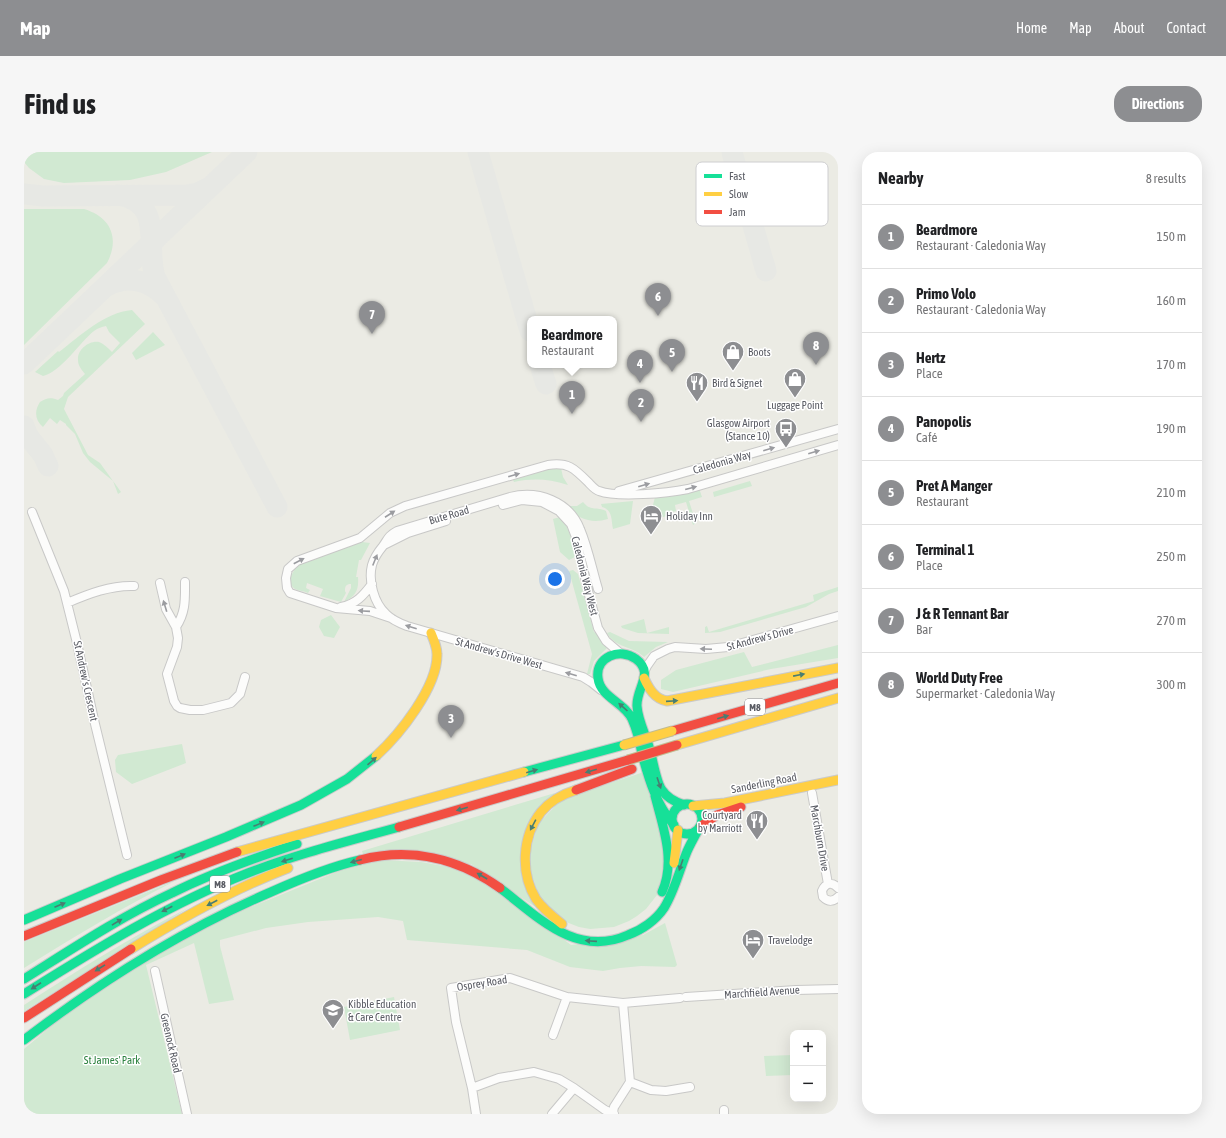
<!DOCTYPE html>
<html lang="en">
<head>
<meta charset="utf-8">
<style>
	:root { --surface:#fff; --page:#f6f6f6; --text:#202124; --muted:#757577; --line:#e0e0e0; --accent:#8d8e91 }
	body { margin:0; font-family:"Asap Condensed",sans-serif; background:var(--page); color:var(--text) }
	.controls { position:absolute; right:12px; bottom:12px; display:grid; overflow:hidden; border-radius:8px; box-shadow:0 4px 16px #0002 }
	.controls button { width:36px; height:36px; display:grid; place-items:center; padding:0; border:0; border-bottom:1px solid var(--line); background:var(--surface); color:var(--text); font:20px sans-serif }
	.you { position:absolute; left:531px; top:427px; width:14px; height:14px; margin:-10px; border:3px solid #fff; border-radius:50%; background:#1a73e8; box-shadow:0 0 0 6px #1a73e833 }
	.badge { display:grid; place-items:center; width:26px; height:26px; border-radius:50%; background:var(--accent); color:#fff; font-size:13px; font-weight:700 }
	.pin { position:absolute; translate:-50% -33px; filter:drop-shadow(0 1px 2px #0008) }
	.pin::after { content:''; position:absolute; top:21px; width:14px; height:12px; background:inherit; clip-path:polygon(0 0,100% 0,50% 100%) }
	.popup { position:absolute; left:503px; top:164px; width:90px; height:52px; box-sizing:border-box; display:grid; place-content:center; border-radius:8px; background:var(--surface); filter:drop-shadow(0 1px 3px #0005); font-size:13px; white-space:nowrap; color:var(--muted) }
	.popup b { font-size:15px; color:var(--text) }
	.popup::after { content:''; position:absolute; left:50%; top:100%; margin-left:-8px; border:8px solid transparent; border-top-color:var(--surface) }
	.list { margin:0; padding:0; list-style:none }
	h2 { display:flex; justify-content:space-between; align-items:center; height:52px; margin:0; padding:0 16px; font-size:17px }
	h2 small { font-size:13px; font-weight:400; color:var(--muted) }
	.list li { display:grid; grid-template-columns:26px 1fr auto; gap:12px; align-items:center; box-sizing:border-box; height:64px; padding:0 16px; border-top:1px solid var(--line) }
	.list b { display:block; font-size:15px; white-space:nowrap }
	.list p { margin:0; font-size:13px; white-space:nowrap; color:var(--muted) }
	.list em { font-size:13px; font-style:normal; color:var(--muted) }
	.map { position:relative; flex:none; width:814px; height:962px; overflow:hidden; border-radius:16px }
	header { display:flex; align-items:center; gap:24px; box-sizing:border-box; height:56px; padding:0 20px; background:var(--accent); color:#fff }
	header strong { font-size:19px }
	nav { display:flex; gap:22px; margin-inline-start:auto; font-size:14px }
	.intro { display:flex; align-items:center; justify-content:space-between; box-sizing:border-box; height:96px; padding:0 24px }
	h1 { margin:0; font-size:28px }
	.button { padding:10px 18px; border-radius:16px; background:var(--accent); color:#fff; font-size:14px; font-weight:700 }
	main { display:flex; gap:24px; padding:0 24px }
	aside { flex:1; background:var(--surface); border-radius:16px; box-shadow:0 4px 16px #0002 }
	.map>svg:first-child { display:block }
	.green { fill:#d1e9d2 }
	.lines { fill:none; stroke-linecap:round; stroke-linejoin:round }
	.taxiway { stroke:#e7e8e4; stroke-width:21 }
	.street-casing { stroke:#c8c8c7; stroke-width:10 }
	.fast-casing { stroke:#cacaca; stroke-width:11 }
	.slow-casing { stroke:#cacaca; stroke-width:11 }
	.jam-casing { stroke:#cacaca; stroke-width:11 }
	.street { stroke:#fcfcfb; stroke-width:8 }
	.fast { stroke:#16e098; stroke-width:9 }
	.slow { stroke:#ffcf43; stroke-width:9 }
	.jam { stroke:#f24e42; stroke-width:9 }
	.slow-bridge-casing { stroke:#c2bc92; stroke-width:11; stroke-linecap:butt }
	.jam-bridge-casing { stroke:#c2bc92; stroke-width:11; stroke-linecap:butt }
	.slow-bridge { stroke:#ffcf43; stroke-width:9 }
	.jam-bridge { stroke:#f24e42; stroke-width:9 }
	.oneway { fill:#9b9ca0 }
	.oneway2 { fill:#497d71 }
	.labels { text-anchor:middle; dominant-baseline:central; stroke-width:3; stroke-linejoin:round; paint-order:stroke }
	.shield { fill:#fff; stroke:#8c8d92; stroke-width:1 }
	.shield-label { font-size:10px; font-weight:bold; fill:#5a5c64 }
	.poi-label { font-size:11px; fill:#5a5c64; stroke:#fff; text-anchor:start }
	.street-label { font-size:11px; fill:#5a5c64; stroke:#fff }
	.park-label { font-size:11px; fill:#2c823f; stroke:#fff }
	.key { fill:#fff; stroke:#ceced0; stroke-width:1 }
	.key-label { font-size:11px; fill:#5a5c64 }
</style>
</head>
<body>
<header>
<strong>Map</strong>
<nav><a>Home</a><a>Map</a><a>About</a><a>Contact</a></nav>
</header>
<div class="intro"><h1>Find us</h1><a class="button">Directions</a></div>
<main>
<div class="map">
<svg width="814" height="962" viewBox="0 0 814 962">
	<rect width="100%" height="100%" fill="#ebebe4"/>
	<path class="green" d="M0,0H188L142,20L106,28L40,31L20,27L5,16L0,10Z
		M0,57H60C87,65 96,86 83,111L0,193Z
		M108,158L121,172L44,245L40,257L64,303L76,311L97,340L94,342L89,329L66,310L59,301L51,282L42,273V272L36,268L33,272L26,266L19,275C11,268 10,259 16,250C22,246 27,245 34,248L39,244L40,241L61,222C58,218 54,214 54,208C53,198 65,188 75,190C80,192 84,196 88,200L96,191L85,180L82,174C78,175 74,176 70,179C57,189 36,221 19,224L11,220L34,199L35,200C56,184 81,160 108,158Z
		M129,180L141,193L112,208L108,201Z
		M537,316L539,325L544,333C524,327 510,326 490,330L489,328L526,317Z
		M726,329L728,334L690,345L689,340Z
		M675,336L678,345L665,349L672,371L669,373L662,350L651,353L652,359L645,361L643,364L631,367L628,357L631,345Z
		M609,349L606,372L589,377C587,368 589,358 578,355L577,352Z
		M559,350C567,360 573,354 582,359L584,367C568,372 555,367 543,356L546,354H553Z
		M536,365C547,377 548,391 551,405L545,408L536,400L529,367Z
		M338,390L346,391L337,408H335L332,425H334C335,438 332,444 320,450L327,436V432C322,432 321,434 321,439L322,441L317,450L296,444L299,437L283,431L282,436L286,438L284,441C280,439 275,439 271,437C260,430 271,415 278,410Z
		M549,418L554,422L570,480L572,481L583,496L570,509L566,522H563L568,502L545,419Z
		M814,435V439L805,442L782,455L696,480L681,481V475L683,474L685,480L790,449L789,443Z
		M307,463L316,475L310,486L300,484L295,475L297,468Z
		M620,467L623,481L645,475V482L614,481L598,476L597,474Z
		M586,480L605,489L644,490L632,495L620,505C609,494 591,496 583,481Z
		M814,493V506L747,517L649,540L637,537V528L652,518L720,500L728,515Z
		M158,592L162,611L108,632L92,620L91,608L94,603Z
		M620,620L642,700L633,743L622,757L613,764L605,769L590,775L566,777L555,775L542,770L515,746L504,707L514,672L538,647Z
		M531,641L503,673L513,756L447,712L339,702L338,699Z
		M357,708L397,710L425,715L466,732L547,793L619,783L641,771L653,813L651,815L617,814L596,816L579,819L546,815L503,798L383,788L379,769L354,765L284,770L242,776L196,788V794L210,848L185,852L170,791L122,813L158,962H0V897L43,861L104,818L190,770L320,717Z
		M151,729C99,755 50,785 0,816V790Z
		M164,756L0,859V853C54,818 107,785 164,756Z
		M370,845L376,878L326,888L320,855Z
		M769,903V923L742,924L740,904Z"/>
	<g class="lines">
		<path class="taxiway" d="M454,0L506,179
			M708,0L742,119
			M0,42L19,44L163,43L174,41L184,36
			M94,43C141,51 121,94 131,125L253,355
			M83,134C103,123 125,128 140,144
			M0,212L223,0
			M516,213L522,232
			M0,274L4,284L19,303L24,314"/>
		<g class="street-casing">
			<path id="street" d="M595,339L814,277
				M479,353L498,348L518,350L535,359L547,372L552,385L565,443L574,476L582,489L596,501
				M8,360L40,439L53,491L71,572L103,703
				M360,393L384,381L422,369
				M136,431L142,457L152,475L154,486L153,495L143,522L150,549L153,554L156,556L166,558H179L207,551L216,542L221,525
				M574,437C568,417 564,396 556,377C545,349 514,338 486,345L373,379C364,384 364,387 359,394C354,400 350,406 348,413C344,429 350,451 362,462C368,468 375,471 383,474L559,525L567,530L577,538
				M43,451C64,442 87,433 110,434
				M317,455C332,452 339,444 348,432
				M367,466L346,459L312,456L266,441L263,436L262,426L264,417L273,409L336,386L366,361L381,354L524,313C544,310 550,316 564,330C567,333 571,338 575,339C594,346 644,341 664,337L814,293
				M152,475C162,460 161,447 161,430
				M620,520L623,514L630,504L644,497L651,495L682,497L704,495L814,464
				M788,641L804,732
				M814,736C808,729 801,731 798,739L799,745C804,750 809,750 814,745
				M131,819L163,962
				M662,845L772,838L814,837
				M599,851L656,846
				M529,883L543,845
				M606,930L627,938L642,939L666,935
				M448,936L475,926L510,920L535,927L550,936L581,958L590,962
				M452,962L448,936L432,870L427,836L486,826L543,845L599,851L606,930L590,955L589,960
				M528,962L550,936
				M700,962V958"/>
		</g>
		<g class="fast-casing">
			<path id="fast" d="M500,620L600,593
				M631,644C639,675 652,709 638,740
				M648 667a15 15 0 1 1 30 0a15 15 0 1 1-30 0Z
				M650,673C632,652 625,628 618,602C616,591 613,578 608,567C601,551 576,545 574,526C571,505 596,495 612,507C631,521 612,536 613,554C614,569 622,583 626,598C629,608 632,630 638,638C643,646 651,650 660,653
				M476,736C514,765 552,806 604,783C618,778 632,768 640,756C650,740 655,720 662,702C665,694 670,686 674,678
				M0,768L96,727L202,685L277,653L323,627L352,604
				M0,827C48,797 96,765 148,741C188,721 230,706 273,692
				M0,842C72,797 145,752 224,721C273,702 325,689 375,675
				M0,888C77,829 158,778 247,740C276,727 305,715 336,708"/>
		</g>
		<g class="slow-casing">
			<path id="slow" d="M620,526C625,537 631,547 643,549L814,516
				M653,593L814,546
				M352,604C375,583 414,535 413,502C413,495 410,488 407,481
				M669,654L701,651L814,628
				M213,700L500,620
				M650,711L654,678
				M538,772C528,764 519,757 512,747C496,721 498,684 517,660C526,649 539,642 552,638
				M107,797C157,766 209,737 264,716"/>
		</g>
		<g class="jam-casing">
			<path id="jam" d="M648,579L814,531
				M552,638L608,617
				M677,674L693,663L717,655
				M375,675L604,608
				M336,708C386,695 434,706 476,736
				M0,784L137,728L213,700
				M0,866L107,797"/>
		</g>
		<use href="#street" class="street"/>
		<use href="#fast" class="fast"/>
		<use href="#slow" class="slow"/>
		<use href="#jam" class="jam"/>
		<g class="slow-bridge-casing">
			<path id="slow-bridge" d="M600,593L648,579"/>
		</g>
		<g class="jam-bridge-casing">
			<path id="jam-bridge" d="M604,608L653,593"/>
		</g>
		<use href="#slow-bridge" class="slow-bridge"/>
		<use href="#jam-bridge" class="jam-bridge"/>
	</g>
	<defs><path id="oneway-solid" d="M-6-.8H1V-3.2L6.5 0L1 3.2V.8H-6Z"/></defs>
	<g class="oneway">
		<use href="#oneway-solid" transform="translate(745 297) rotate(-16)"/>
		<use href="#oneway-solid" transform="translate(790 300) rotate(-16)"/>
		<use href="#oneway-solid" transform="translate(490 323) rotate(-16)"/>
		<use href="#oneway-solid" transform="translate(620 333) rotate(-16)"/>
		<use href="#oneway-solid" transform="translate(667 336) rotate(-15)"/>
		<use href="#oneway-solid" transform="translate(366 362) rotate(-33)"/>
		<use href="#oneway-solid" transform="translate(351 408) rotate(-68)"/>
		<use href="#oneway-solid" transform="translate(275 409) rotate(-28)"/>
		<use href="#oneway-solid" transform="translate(141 454) rotate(-107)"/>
		<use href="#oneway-solid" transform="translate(340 459) rotate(-176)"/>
		<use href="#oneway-solid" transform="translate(387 475) rotate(-162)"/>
		<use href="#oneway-solid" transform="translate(682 497) rotate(-178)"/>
		<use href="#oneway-solid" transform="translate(547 522) rotate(-164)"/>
	</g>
	<g class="oneway2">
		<use href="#oneway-solid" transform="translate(775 523) rotate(-11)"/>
		<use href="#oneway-solid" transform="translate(648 549) rotate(-4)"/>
		<use href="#oneway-solid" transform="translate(599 555) rotate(-138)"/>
		<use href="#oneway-solid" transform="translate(699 565) rotate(-16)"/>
		<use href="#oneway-solid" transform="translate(348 609) rotate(-41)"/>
		<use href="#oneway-solid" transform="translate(508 619) rotate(-16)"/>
		<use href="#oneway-solid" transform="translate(567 619) rotate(164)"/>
		<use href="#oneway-solid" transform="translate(635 631) rotate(71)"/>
		<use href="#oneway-solid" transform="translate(438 657) rotate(164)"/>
		<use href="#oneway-solid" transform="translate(235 672) rotate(-22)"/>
		<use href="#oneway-solid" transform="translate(509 673) rotate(118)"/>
		<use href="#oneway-solid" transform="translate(156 704) rotate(-22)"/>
		<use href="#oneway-solid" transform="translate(263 708) rotate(163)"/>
		<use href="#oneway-solid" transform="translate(332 709) rotate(165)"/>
		<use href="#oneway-solid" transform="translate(657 713) rotate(109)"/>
		<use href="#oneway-solid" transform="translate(458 724) rotate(-150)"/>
		<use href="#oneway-solid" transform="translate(188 751) rotate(152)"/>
		<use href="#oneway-solid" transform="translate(36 753) rotate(-23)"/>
		<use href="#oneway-solid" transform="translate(143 757) rotate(153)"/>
		<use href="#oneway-solid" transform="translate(93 770) rotate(-31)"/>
		<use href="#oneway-solid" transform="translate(567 789) rotate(-176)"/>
		<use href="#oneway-solid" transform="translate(76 816) rotate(148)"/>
		<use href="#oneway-solid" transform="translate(12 834) rotate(147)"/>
	</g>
	<defs>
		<g id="shop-pin" transform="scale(1.15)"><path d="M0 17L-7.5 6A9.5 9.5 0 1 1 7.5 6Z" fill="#8d8e91" stroke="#fff"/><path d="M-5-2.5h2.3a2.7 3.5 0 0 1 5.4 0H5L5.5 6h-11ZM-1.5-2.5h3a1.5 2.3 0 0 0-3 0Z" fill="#fff"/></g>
		<g id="restaurant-pin" transform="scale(1.15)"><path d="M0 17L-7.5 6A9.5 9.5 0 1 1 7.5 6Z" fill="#8d8e91" stroke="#fff"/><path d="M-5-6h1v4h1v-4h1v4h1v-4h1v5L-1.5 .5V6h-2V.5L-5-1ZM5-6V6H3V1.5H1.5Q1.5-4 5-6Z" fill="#fff"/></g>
		<g id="bus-pin" transform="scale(1.15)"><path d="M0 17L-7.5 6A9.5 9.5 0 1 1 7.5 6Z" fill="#8d8e91" stroke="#fff"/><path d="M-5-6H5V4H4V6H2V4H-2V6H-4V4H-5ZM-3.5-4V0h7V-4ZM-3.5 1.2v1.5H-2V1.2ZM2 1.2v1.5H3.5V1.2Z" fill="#fff"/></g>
		<g id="hotel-pin" transform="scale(1.15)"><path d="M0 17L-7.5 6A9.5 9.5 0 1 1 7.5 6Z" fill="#8d8e91" stroke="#fff"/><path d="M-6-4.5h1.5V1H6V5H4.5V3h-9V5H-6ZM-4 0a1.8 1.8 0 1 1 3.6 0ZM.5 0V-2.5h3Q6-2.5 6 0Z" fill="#fff"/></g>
		<g id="school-pin" transform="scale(1.15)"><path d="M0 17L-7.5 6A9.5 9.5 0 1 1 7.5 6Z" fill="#8d8e91" stroke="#fff"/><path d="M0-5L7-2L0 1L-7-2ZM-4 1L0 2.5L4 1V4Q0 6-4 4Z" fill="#fff"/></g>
	</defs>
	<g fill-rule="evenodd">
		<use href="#shop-pin" x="709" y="200"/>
		<use href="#shop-pin" x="771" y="227"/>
		<use href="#restaurant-pin" x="673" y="231"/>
		<use href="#bus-pin" x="762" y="277"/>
		<use href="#hotel-pin" x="627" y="364"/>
		<use href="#restaurant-pin" x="733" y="669"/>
		<use href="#hotel-pin" x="729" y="788"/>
		<use href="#school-pin" x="309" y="858"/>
	</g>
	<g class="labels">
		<g class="shield">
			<rect x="721" y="547" width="20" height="16" rx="3"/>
			<rect x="186" y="724" width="20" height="16" rx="3"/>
		</g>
		<g class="shield-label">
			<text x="731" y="555">M8</text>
			<text x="196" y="732">M8</text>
		</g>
		<g class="poi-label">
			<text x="724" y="200">Boots</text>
			<text x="688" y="231">Bird &amp; Signet</text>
			<text x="771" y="253" text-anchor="middle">Luggage Point</text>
			<text x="746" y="271" text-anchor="end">Glasgow Airport<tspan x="746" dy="13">(Stance 10)</tspan></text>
			<text x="642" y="364">Holiday Inn</text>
			<text x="718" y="663" text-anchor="end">Courtyard<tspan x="718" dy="13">by Marriott</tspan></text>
			<text x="744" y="788">Travelodge</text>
			<text x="324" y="852">Kibble Education<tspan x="324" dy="13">&amp; Care Centre</tspan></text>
		</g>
		<g class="street-label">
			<text transform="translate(698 310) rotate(-16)">Caledonia Way</text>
			<text transform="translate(425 363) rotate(-16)">Bute Road</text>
			<text transform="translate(561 424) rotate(76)">Caledonia Way West</text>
			<text transform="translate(736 486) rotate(-15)">St Andrew's Drive</text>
			<text transform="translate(475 501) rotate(16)">St Andrew's Drive West</text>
			<text transform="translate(62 529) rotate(78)">St Andrew's Crescent</text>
			<text transform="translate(740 631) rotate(-11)">Sanderling Road</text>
			<text transform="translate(796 686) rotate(80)">Marchburn Drive</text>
			<text transform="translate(458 831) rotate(-9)">Osprey Road</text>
			<text transform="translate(738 840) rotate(-4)">Marchfield Avenue</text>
			<text transform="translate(147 891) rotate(77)">Greenock Road</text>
		</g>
		<g class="park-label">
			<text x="88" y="908">St James' Park</text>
		</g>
	</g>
	<rect x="672" y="10" width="132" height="64" rx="6" class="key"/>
	<rect x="680" y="22" width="18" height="4" fill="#16e098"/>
	<rect x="680" y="40" width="18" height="4" fill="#ffcf43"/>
	<rect x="680" y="58" width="18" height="4" fill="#f24e42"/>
	<g class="key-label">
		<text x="705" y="28">Fast</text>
		<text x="705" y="46">Slow</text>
		<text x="705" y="64">Jam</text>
	</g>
</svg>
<div class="controls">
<button>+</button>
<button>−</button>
</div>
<div class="you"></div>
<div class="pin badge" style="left:548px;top:262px">1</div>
<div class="popup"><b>Beardmore</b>Restaurant</div>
<div class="pin badge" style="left:617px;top:270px">2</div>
<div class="pin badge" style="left:427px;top:586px">3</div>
<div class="pin badge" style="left:616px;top:231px">4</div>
<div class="pin badge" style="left:648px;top:220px">5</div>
<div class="pin badge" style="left:634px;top:164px">6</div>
<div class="pin badge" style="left:348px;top:182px">7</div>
<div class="pin badge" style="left:792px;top:213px">8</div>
</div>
<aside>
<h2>Nearby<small>8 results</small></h2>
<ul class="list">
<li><span class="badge">1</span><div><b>Beardmore</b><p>Restaurant · Caledonia Way</p></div><em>150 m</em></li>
<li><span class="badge">2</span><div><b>Primo Volo</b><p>Restaurant · Caledonia Way</p></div><em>160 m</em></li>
<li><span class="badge">3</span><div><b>Hertz</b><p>Place</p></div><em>170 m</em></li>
<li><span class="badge">4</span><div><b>Panopolis</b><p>Café</p></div><em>190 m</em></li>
<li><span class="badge">5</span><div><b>Pret A Manger</b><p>Restaurant</p></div><em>210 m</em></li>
<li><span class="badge">6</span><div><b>Terminal 1</b><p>Place</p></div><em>250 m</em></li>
<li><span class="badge">7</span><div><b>J &amp; R Tennant Bar</b><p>Bar</p></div><em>270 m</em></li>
<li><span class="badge">8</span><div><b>World Duty Free</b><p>Supermarket · Caledonia Way</p></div><em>300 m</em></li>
</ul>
</aside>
</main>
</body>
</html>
